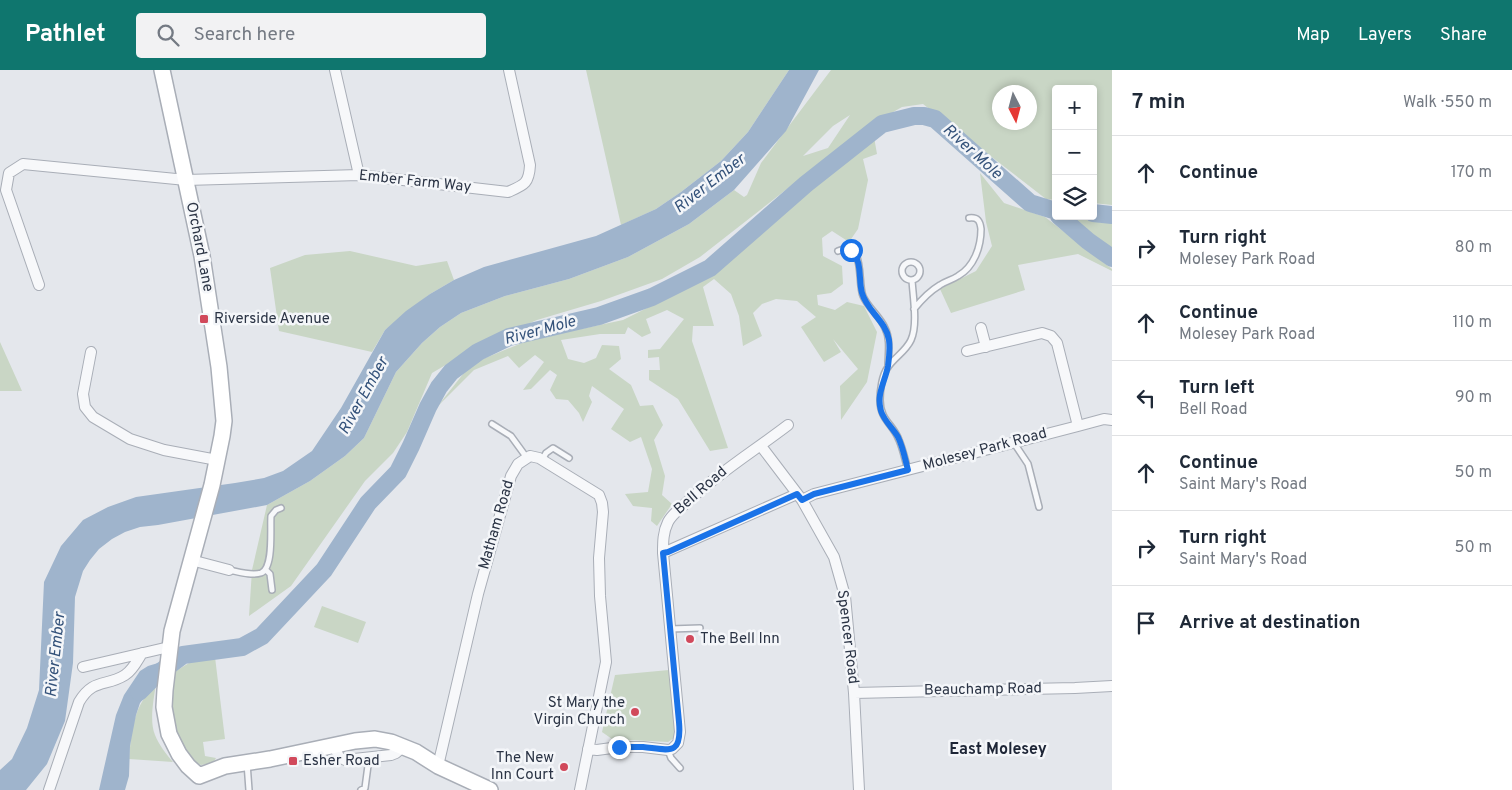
<!DOCTYPE html>
<html lang="en">
<head>
<meta charset="utf-8">
<style>
	:root { --surface:#fff; --page:#f2f2f3; --text:#1f2937; --muted:#747a83; --line:#e0e1e3; --accent:#0f766e }
	body { margin:0; font-family:Overpass,sans-serif; background:var(--page); color:var(--text) }
	.controls { position:absolute; right:15px; top:15px; display:grid; overflow:hidden; border-radius:5px; box-shadow:0 2px 8px #0003 }
	.controls button { width:45px; height:45px; display:grid; place-items:center; padding:0; border:0; border-bottom:1px solid var(--line); background:var(--surface); color:var(--text); font:25px sans-serif }
	.compass { position:absolute; left:992px; top:15px; width:45px; height:45px; border-radius:50%; background:var(--surface); box-shadow:0 2px 8px #0003; rotate:174deg }
	.stop { position:absolute; width:15px; height:15px; margin:-11px; border:4px solid #1a73e8; border-radius:50%; background:#fff }
	.stop.end { background:#1a73e8; border-color:#fff; box-shadow:0 1px 5px #0008 }
	.list { margin:0; padding:0; list-style:none }
	h2 { display:flex; justify-content:space-between; align-items:center; height:65px; margin:0; padding:0 20px; font-size:21px }
	h2 small { font-size:16px; font-weight:400; color:var(--muted) }
	.list li { display:grid; grid-template-columns:32px 1fr auto; gap:15px; align-items:center; box-sizing:border-box; height:75px; padding:0 20px; border-top:1px solid var(--line) }
	.list b { display:block; font-size:19px; white-space:nowrap }
	.list p { margin:0; font-size:16px; white-space:nowrap; color:var(--muted) }
	.list em { font-size:16px; font-style:normal; color:var(--muted) }
	.icon { flex:none; width:28px; height:28px; fill:none; stroke:currentColor; stroke-width:2; stroke-linecap:round; stroke-linejoin:round }
	.map { position:relative; flex:none; width:1112px; height:720px; overflow:hidden }
	header { display:flex; align-items:center; gap:30px; box-sizing:border-box; height:70px; padding:0 25px; background:var(--accent); color:#fff }
	header strong { font-size:24px }
	nav { display:flex; gap:28px; margin-inline-start:auto; font-size:18px }
	.search { width:350px; height:45px; background:var(--page); display:flex; align-items:center; gap:12px; box-sizing:border-box; padding:0 18px; border-radius:5px; color:var(--muted); font-size:19px }
	main { display:flex }
	aside { flex:1; background:var(--surface) }
	.map>svg:first-child { display:block }
	.green { fill:#c9d6c5; fill-rule:evenodd }
	.water { fill:#9fb4cc }
	.lines { fill:none; stroke-linecap:round; stroke-linejoin:round }
	.river { stroke:#9fb4cc; stroke-width:18 }
	.service-casing { stroke:#a9aeb7; stroke-width:8 }
	.minor-casing { stroke:#a9aeb7; stroke-width:12 }
	.secondary-casing { stroke:#a9aeb7; stroke-width:18 }
	.service { stroke:#f7f8fa; stroke-width:5 }
	.minor { stroke:#f7f8fa; stroke-width:10 }
	.secondary { stroke:#fff; stroke-width:15 }
	.route { stroke:#1a73e8; stroke-width:6 }
	.poi-dot { fill:#d1495b; stroke:#f4f6f9; stroke-width:2 }
	.labels { text-anchor:middle; dominant-baseline:central; stroke-width:5; stroke-linejoin:round; paint-order:stroke }
	.street-label { font-size:15px; fill:#2b3445; stroke:#f4f6f9 }
	.poi-label { font-size:15px; fill:#2b3445; stroke:#f4f6f9; text-anchor:start }
	.water-label { font-size:16px; font-style:italic; fill:#34527a; stroke:#f4f6f9 }
	.neighbourhood-label { font-size:16px; font-weight:bold; fill:#1d2536; stroke:#f4f6f9 }
</style>
</head>
<body>
<header>
<strong>Pathlet</strong>
<div class="search"><svg class="icon" aria-label="search" viewBox="0 0 24 24"><circle cx="10" cy="10" r="6"/><path d="M15 15l6 6"/></svg>Search here</div>
<nav><a>Map</a><a>Layers</a><a>Share</a></nav>
</header>
<main>
<div class="map">
<svg width="1112" height="720" viewBox="0 0 1112 720">
	<rect width="100%" height="100%" fill="#e4e7ec"/>
	<path class="green" d="M586,0H789L748,62L721,91L681,122L656,139L621,155Z
		M831,0H1112V135L1093,133V19H1056V130L1046,129L923,34L902,37L865,58L700,187L662,209L601,231L537,250L478,276L432,303L407,362L393,383L365,411L291,516L249,546L252,500L267,435L310,411L345,386L364,368L396,302L422,273L440,257L461,243L505,226L569,209L628,187L689,154L734,120L744,127L747,125L761,93ZM999,22H1030V52H999ZM850,45L828,78L803,86L833,56Z
		M874,67L877,84L863,89L868,110L858,159L849,172L832,161L822,168L823,186L842,196L843,214L831,223L817,225L818,235L835,240L847,232L864,236L877,262L867,312L841,350L840,316L858,299L833,269L841,282L824,292L801,257L816,247L797,231L776,229L762,234L753,243L762,266L743,276L739,246L731,224L714,209L703,217L714,256H693L692,271L728,378L710,381L678,329L649,310V300H660L659,287L648,288V280L660,279L684,249L667,240L646,249L651,263L642,267L628,257L625,264H600L561,270L568,289L584,293L596,288L602,275L619,276L621,289L609,299L631,315L640,336L653,335L663,355L654,370L665,406L662,425L672,434L657,456L651,451L652,438L633,436L625,424L648,422L652,399L641,367L630,372L611,359L624,339L592,316L589,326L592,332L583,352L579,343L568,330L556,329L550,320L557,305L550,300L531,319L523,320L544,292L535,285L519,298L508,286L474,300L437,337L471,294L529,270L623,250L707,208Z
		M980,103L1004,133L1045,147L1112,199V201L1078,184L1018,195L1025,220L951,243L940,219L976,201L992,176L986,152Z
		M1070,147L1104,153H1112V180L1103,177Z
		M350,181L416,196L447,191L454,210L430,224L385,260L372,282L279,261L270,198L305,185Z
		M0,272L22,321H0Z
		M322,536L366,552L358,573L314,557Z
		M215,587L225,669L203,672L205,686L216,688L213,693L201,695L191,690L177,667L171,641V604L189,593Z
		M669,600L677,666L668,672L612,669L602,662L615,605Z
		M156,613C154,629 149,650 155,665C159,675 166,684 173,692L129,689C132,657 133,638 156,613Z"/>
	<path class="water" d="M789,0H819L786,61L734,120L689,154L628,187L569,209L505,226L461,243L440,257L422,273L396,302L364,368L345,386L310,411L267,435L158,455L140,457L125,462L112,469L99,479L90,490L83,501L75,527L73,593L65,651L47,694L26,720H0V700L12,689L27,658L39,620L44,512L61,476L83,450L108,437L136,427L235,413L264,408L283,401L312,381L341,338L385,260L406,241L430,224L454,210L484,197L596,166L656,139L681,122L721,91L748,62Z
		M158,593L156,613L140,633L136,645L130,676L129,706L125,720H99L116,645L124,625L140,601L148,596Z"/>
	<g class="lines">
		<path class="river" d="M1093,143L1112,145
			M1059,146L1088,171L1112,188
			M139,622L155,606L183,585L242,577L262,566L324,500L368,433L398,402L411,376L428,337L439,317L451,302L478,282L509,267L599,246L652,227L710,198L806,114L882,54L914,46H924L935,49L1030,133L1056,141"/>
		<g class="service-casing">
			<path id="service" d="M838,181C866,169 857,212 863,226C868,238 880,246 885,258C891,270 888,284 888,297
				M902 201a9 9 0 1 1 18 0a9 9 0 1 1-18 0Z
				M914,239C922,229 930,221 940,215C946,211 952,210 958,206C974,197 981,177 981,159C980,151 978,147 969,148
				M492,354L511,366L527,388
				M1014,373L1028,394L1039,437
				M542,390L546,383L553,378L569,388
				M908,400C905,390 903,379 899,370C893,354 880,350 880,330C880,320 882,305 888,297C895,287 906,281 911,270C918,255 913,227 912,210
				M229,500C239,502 252,506 261,503C274,498 270,459 271,446L276,440L281,438
				M266,500L270,504L272,520
				M670,559L700,558
				M668,680L671,688L680,698
				M247,693L249,720
				M361,720L365,718L369,688"/>
		</g>
		<g class="minor-casing">
			<path id="minor" d="M335,0L359,105
				M39,215L6,120L9,103L23,94L186,110L359,105L508,122C524,115 529,114 530,95L509,0
				M981,258L986,277
				M967,281L1042,263L1051,266L1057,273L1078,356
				M91,282L83,324L85,337L93,347L130,369L164,380L217,390
				M761,376L802,430L834,487L845,526L854,623L859,720
				M802,430L814,424L1078,356L1104,349L1112,350
				M663,483L797,424
				M191,490L229,500
				M83,597L169,577
				M854,623L1075,618L1112,616
				M334,675L339,687L345,690L391,685L396,683L403,677
				M588,679L597,680L619,677H643L668,680L672,679L678,673L680,662L663,483C663,472 663,462 668,452C672,444 680,439 686,433C718,403 754,381 788,355
				M438,696L478,524L511,406L518,394L530,386L539,388L599,425L602,433L603,442L599,488L600,526L606,592L580,720
				M49,720L79,632C93,608 106,617 125,605C133,600 137,591 142,583"/>
		</g>
		<g class="secondary-casing">
			<path id="secondary" d="M162,0L202,186L219,297L224,351L222,366L212,415L172,561L165,620L164,637L169,664L179,684L188,696L199,706
				M199,706L225,696L270,689L355,671L375,669L391,672L416,682L438,696L490,720"/>
		</g>
		<use href="#service" class="service"/>
		<use href="#minor" class="minor"/>
		<use href="#secondary" class="secondary"/>
	</g>
	<g class="lines">
		<path class="route" d="M619,677C627,677 635,677 643,677C670,680 682,686 679,652L663,483L668,482L797,424L802,430L814,424L908,400C905,389 903,377 898,367C893,358 884,351 881,341C876,324 885,312 888,296C889,289 890,278 889,270C886,251 867,241 862,223C858,209 863,192 851,180"/>
	</g>
	<g class="poi-dot">
		<rect x="199" y="244" width="10" height="10" rx="2.5"/>
		<circle cx="690" cy="569" r="5"/>
		<circle cx="635" cy="642" r="5"/>
		<rect x="288" y="686" width="10" height="10" rx="2.5"/>
		<circle cx="564" cy="697" r="5"/>
	</g>
	<g class="labels">
		<g class="street-label">
			<text transform="translate(415 112) rotate(6)">Ember Farm Way</text>
			<text transform="translate(199 177) rotate(79)">Orchard Lane</text>
			<text transform="translate(985 380) rotate(-15)">Molesey Park Road</text>
			<text transform="translate(701 421) rotate(-41)">Bell Road</text>
			<text transform="translate(497 455) rotate(-74)">Matham Road</text>
			<text transform="translate(847 567) rotate(83)">Spencer Road</text>
			<text transform="translate(983 620) rotate(-1)">Beauchamp Road</text>
		</g>
		<g class="poi-label">
			<text x="214" y="249">Riverside Avenue</text>
			<text x="700" y="569">The Bell Inn</text>
			<text x="625" y="633" text-anchor="end">St Mary the<tspan x="625" dy="17">Virgin Church</tspan></text>
			<text x="554" y="688" text-anchor="end">The New<tspan x="554" dy="17">Inn Court</tspan></text>
			<text x="303" y="691">Esher Road</text>
		</g>
		<g class="water-label">
			<text transform="translate(972 82) rotate(42)">River Mole</text>
			<text transform="translate(710 114) rotate(-38)">River Ember</text>
			<text transform="translate(540 261) rotate(-15)">River Mole</text>
			<text transform="translate(364 326) rotate(-61)">River Ember</text>
			<text transform="translate(56 585) rotate(-84)">River Ember</text>
		</g>
		<g class="neighbourhood-label">
			<text x="998" y="680">East Molesey</text>
		</g>
	</g>
</svg>
<div class="controls">
<button>+</button>
<button>−</button>
<button><svg class="icon" aria-label="layers" viewBox="0 0 24 24"><path d="M12 4l9 5-9 5-9-5zM3 14l9 5 9-5"/></svg></button>
</div>
<svg class="compass" viewBox="-18 -18 36 36"><path d="M0-13l5 13h-10z" fill="#e53935"/><path d="M0 13l5-13h-10z" fill="#747a83"/></svg>
<div class="stop" style="left:851px;top:180px"></div>
<div class="stop end" style="left:619px;top:677px"></div>
</div>
<aside>
<h2>7 min<small>Walk · 550 m</small></h2>
<ul class="list">
<li><svg class="icon" aria-label="ahead" viewBox="0 0 24 24"><path d="M12 20V5M6 11l6-6 6 6"/></svg><div><b>Continue</b></div><em>170 m</em></li>
<li><svg class="icon" aria-label="right" viewBox="0 0 24 24"><path d="M7 20v-9h11M14 6l5 5-5 5"/></svg><div><b>Turn right</b><p>Molesey Park Road</p></div><em>80 m</em></li>
<li><svg class="icon" aria-label="ahead" viewBox="0 0 24 24"><path d="M12 20V5M6 11l6-6 6 6"/></svg><div><b>Continue</b><p>Molesey Park Road</p></div><em>110 m</em></li>
<li><svg class="icon" aria-label="left" viewBox="0 0 24 24"><path d="M17 20v-9H6M10 6l-5 5 5 5"/></svg><div><b>Turn left</b><p>Bell Road</p></div><em>90 m</em></li>
<li><svg class="icon" aria-label="ahead" viewBox="0 0 24 24"><path d="M12 20V5M6 11l6-6 6 6"/></svg><div><b>Continue</b><p>Saint Mary's Road</p></div><em>50 m</em></li>
<li><svg class="icon" aria-label="right" viewBox="0 0 24 24"><path d="M7 20v-9h11M14 6l5 5-5 5"/></svg><div><b>Turn right</b><p>Saint Mary's Road</p></div><em>50 m</em></li>
<li><svg class="icon" aria-label="arrive" viewBox="0 0 24 24"><path d="M6 21V4h12l-3 4 3 4H6"/></svg><div><b>Arrive at destination</b></div></li>
</ul>
</aside>
</main>
</body>
</html>
